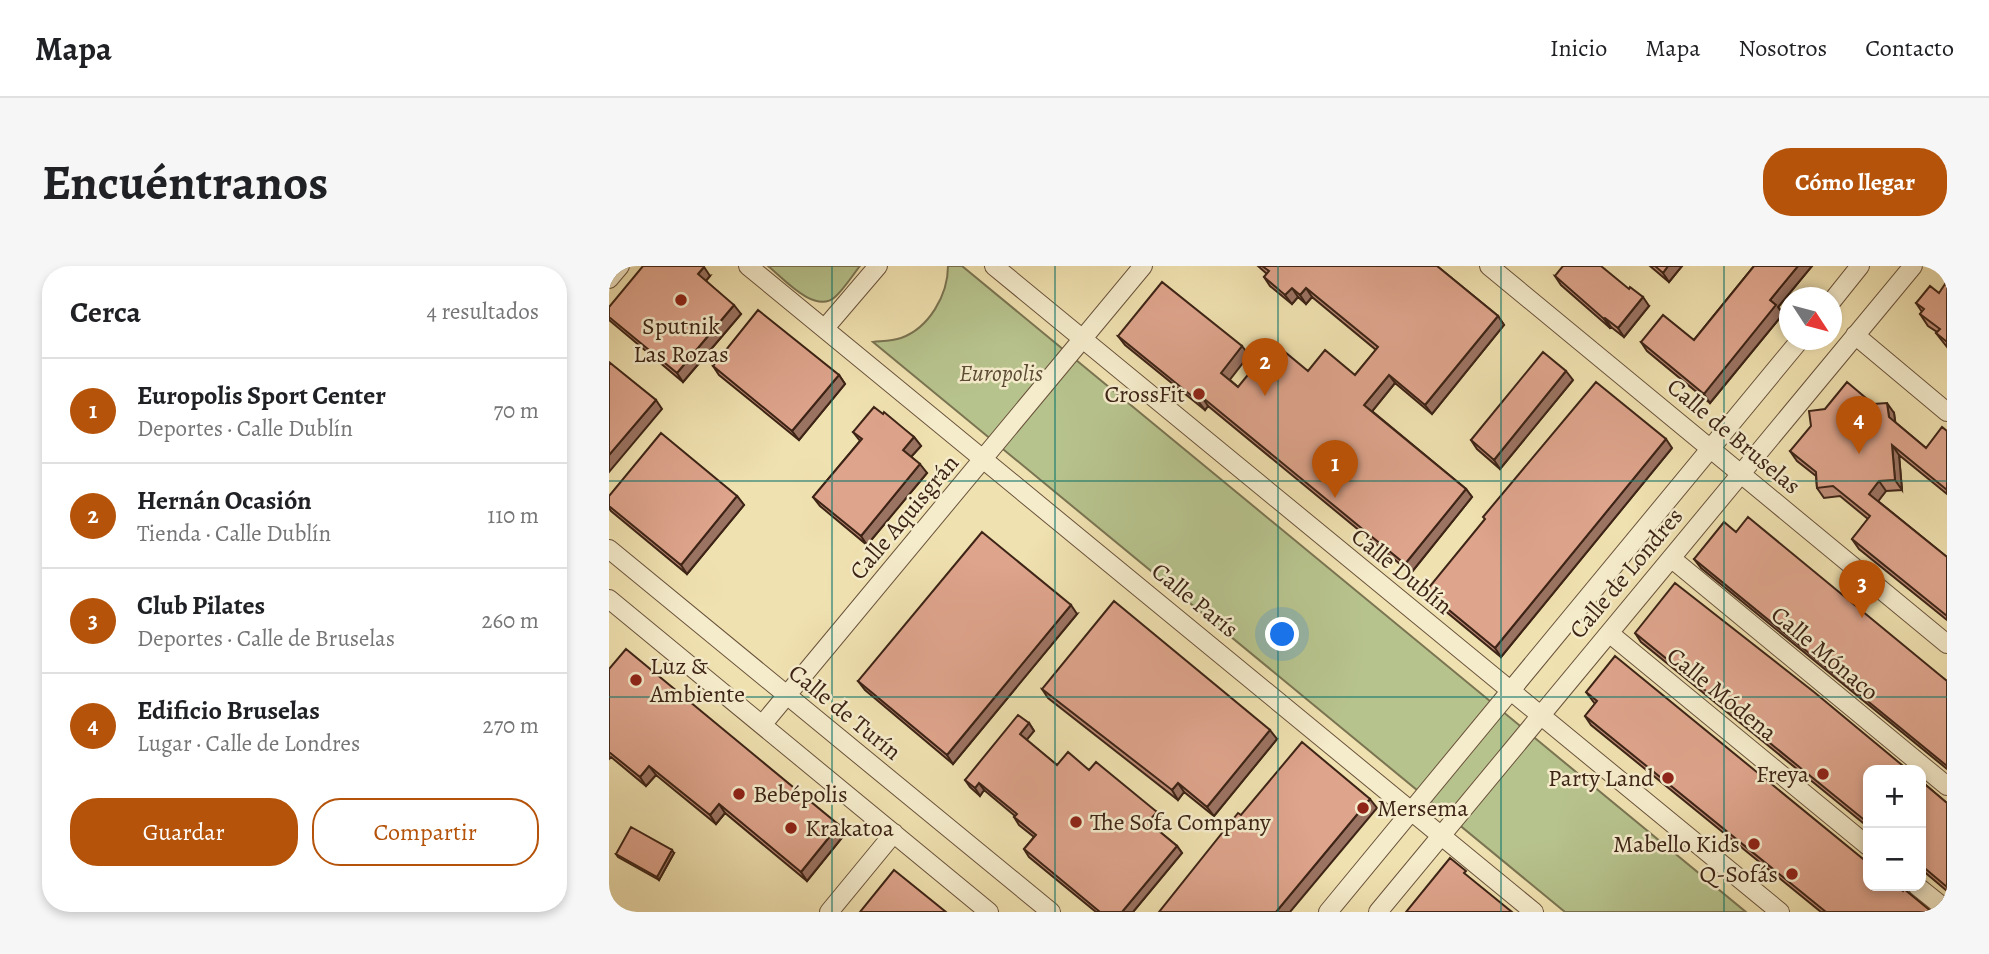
<!DOCTYPE html>
<html lang="es">
<head>
<meta charset="utf-8">
<style>
	:root { --surface:#fff; --page:#f6f6f6; --text:#202124; --muted:#757577; --line:#e0e0e0; --accent:#b45309 }
	body { margin:0; font-family:Alegreya,serif; background:var(--page); color:var(--text) }
	.controls { position:absolute; right:21px; bottom:21px; display:grid; overflow:hidden; border-radius:14px; box-shadow:0 4px 10px #0003 }
	.controls button { width:63px; height:63px; display:grid; place-items:center; padding:0; border:0; border-bottom:2px solid var(--line); background:var(--surface); color:var(--text); font:35px sans-serif }
	.compass { position:absolute; left:1170px; top:21px; width:63px; height:63px; border-radius:50%; background:var(--surface); box-shadow:0 4px 10px #0003; rotate:126deg }
	.you { position:absolute; left:674px; top:369px; width:24px; height:24px; margin:-18px; border:5px solid #fff; border-radius:50%; background:#1a73e8; box-shadow:0 0 0 10px #1a73e833 }
	.badge { display:grid; place-items:center; width:46px; height:46px; border-radius:50%; background:var(--accent); color:#fff; font-size:23px; font-weight:700 }
	.pin { position:absolute; translate:-50% -58px; filter:drop-shadow(0 2px 4px #0008) }
	.pin::after { content:''; position:absolute; top:37px; width:24px; height:21px; background:inherit; clip-path:polygon(0 0,100% 0,50% 100%) }
	.list { margin:0; padding:0; list-style:none }
	h2 { display:flex; justify-content:space-between; align-items:center; height:91px; margin:0; padding:0 28px; font-size:30px }
	h2 small { font-size:23px; font-weight:400; color:var(--muted) }
	.list li { display:grid; grid-template-columns:46px 1fr auto; gap:21px; align-items:center; box-sizing:border-box; height:105px; padding:0 28px; border-top:2px solid var(--line) }
	.list b { display:block; font-size:26px; white-space:nowrap }
	.list p { margin:0; font-size:23px; white-space:nowrap; color:var(--muted) }
	.list em { font-size:23px; font-style:normal; color:var(--muted) }
	.actions { display:flex; gap:14px; padding:21px 28px }
	.actions a { flex:1; padding:16px 0; border:2px solid var(--accent); border-radius:28px; text-align:center; font-size:24px; color:var(--accent) }
	.actions .main { background:var(--accent); color:#fff }
	.map { position:relative; flex:none; width:1338px; height:646px; overflow:hidden; border-radius:28px }
	header { display:flex; align-items:center; gap:42px; box-sizing:border-box; height:98px; padding:0 35px; background:var(--surface); border-bottom:2px solid var(--line) }
	header strong { font-size:33px }
	nav { display:flex; gap:38px; margin-inline-start:auto; font-size:24px }
	.intro { display:flex; align-items:center; justify-content:space-between; box-sizing:border-box; height:168px; padding:0 42px }
	h1 { margin:0; font-size:49px }
	.button { padding:18px 32px; border-radius:28px; background:var(--accent); color:#fff; font-size:24px; font-weight:700 }
	main { display:flex; gap:42px; padding:0 42px }
	aside { flex:1; background:var(--surface); border-radius:28px; box-shadow:0 4px 10px #0003 }
	.map>svg:first-child { display:block }
	.green { fill:#b7c38d; stroke:#7a7452; stroke-width:2 }
	.lines { fill:none; stroke-linecap:round; stroke-linejoin:round }
	.street-casing { stroke:#6a533c; stroke-width:20 }
	.street { stroke:#f5eccc; stroke-width:18 }
	.wall { fill:#bf8d78; stroke:#3d2416; stroke-width:2 }
	.shaded-wall { fill:#9b7362; stroke:#3d2416; stroke-width:2 }
	.building { fill:#dea48c; stroke:#3d2416; stroke-width:2 }
	.grid { fill:none; stroke:#0f766e; stroke-width:2; stroke-opacity:0.55 }
	.poi-dot { fill:#8f2418; stroke:#f5eccc; stroke-width:2.5 }
	.labels { text-anchor:middle; dominant-baseline:central; stroke-width:5; stroke-linejoin:round; paint-order:stroke }
	.poi-label { font-size:24px; fill:#3d2416; stroke:#f5eccc; text-anchor:end }
	.park-label { font-size:24px; font-style:italic; fill:#5c4c34; stroke:#f5eccc }
	.street-label { font-size:24px; fill:#3d2416; stroke:#f5eccc }
</style>
</head>
<body>
<header>
<strong>Mapa</strong>
<nav><a>Inicio</a><a>Mapa</a><a>Nosotros</a><a>Contacto</a></nav>
</header>
<div class="intro"><h1>Encuéntranos</h1><a class="button">Cómo llegar</a></div>
<main>
<aside>
<h2>Cerca<small>4 resultados</small></h2>
<ul class="list">
<li><span class="badge">1</span><div><b>Europolis Sport Center</b><p>Deportes · Calle Dublín</p></div><em>70 m</em></li>
<li><span class="badge">2</span><div><b>Hernán Ocasión</b><p>Tienda · Calle Dublín</p></div><em>110 m</em></li>
<li><span class="badge">3</span><div><b>Club Pilates</b><p>Deportes · Calle de Bruselas</p></div><em>260 m</em></li>
<li><span class="badge">4</span><div><b>Edificio Bruselas</b><p>Lugar · Calle de Londres</p></div><em>270 m</em></li>
</ul>
<div class="actions"><a class="main">Guardar</a><a>Compartir</a></div>
</aside>
<div class="map">
<svg width="1338" height="646" viewBox="0 0 1338 646">
	<rect width="100%" height="100%" fill="#f0e1b0"/>
	<filter id="stains"><feTurbulence type="fractalNoise" baseFrequency=".00286" numOctaves="4"/><feColorMatrix values="0 0 0 0 .2 0 0 0 0 .09 0 0 0 0 .02 0 0 0 .5 -.17"/></filter>
	<radialGradient id="worn" r=".72"><stop offset=".6" stop-color="#630" stop-opacity="0"/><stop offset="1" stop-color="#630" stop-opacity=".3"/></radialGradient>
	<path class="green" d="M159,0H251C243,10 235,23 226,31C206,49 174,12 159,0Z
		M339,0H353L1137,646H956L264,76C273,75 283,75 292,72C320,62 339,29 339,0Z"/>
	<g class="lines">
		<g class="street-casing">
			<path id="street" d="M139,0L925,646
				M385,0L1171,646
				M880,0L1338,378
				M0,13L11,0
				M1223,35L1251,0
				M216,62L269,0
				M1246,69L1338,146
				M0,283L442,646
				M1062,292L1338,520
				M0,333L380,646
				M1000,367L1259,580
				M153,459L534,0
				M1308,620L1338,644
				M220,646L285,567
				M719,646L1191,74
				M769,646L1304,0"/>
		</g>
		<use href="#street" class="street"/>
	</g>
	<path class="wall" d="M649,0H828L889,50L895,59L823,148L786,117L763,145L857,223L863,231L802,307L599,140L596,144L516,79L509,70L640,89L620,113L629,121L699,105L746,109L767,84L703,31L697,38L689,31L683,38L661,20L655,11L658,8Z
		M1041,0H1073L1060,16Z
		M1145,0H1203L1169,41L1174,48L1101,137L1038,85L1032,76L1085,74Z
		M101,10L97,15L132,48L74,116L0,54V41Z
		M946,10L1040,40L1015,71L1002,61L1001,62L952,19Z
		M1338,20V81L1327,67L1328,66L1319,60L1311,48L1313,46L1307,37L1330,27Z
		M104,100L230,109L236,118L190,174L110,109Z
		M964,114L891,203L868,183L862,174Z
		M1285,147L1286,156L1317,182L1338,165V228L1290,189L1293,224L1277,225L1269,235L1338,291V354L1250,283L1243,273L1259,253L1231,230L1215,232L1208,222L1207,210L1188,195L1181,185Z
		M274,148L305,171L312,180L302,191L318,207L258,279L211,240L204,231L251,175L244,166Z
		M1063,182L892,391L823,334L817,325Z
		M0,230H128L135,239L78,308L2,245L0,242Z
		M1127,266L1338,415V503L1092,302L1085,293Z
		M468,348L344,498L256,424L249,415Z
		M1026,367L1259,504V561L1032,376Z
		M0,403L230,559L236,568L198,615L116,547L107,558L47,509L37,520L2,491L0,493Z
		M433,423L668,473L605,550L575,526L569,534L439,432Z
		M977,426L1259,620L1323,646H1212L982,459L976,450L986,438Z
		M420,457L425,465L417,474L448,499L480,504L548,546L553,553L546,562L568,580L573,587L524,646H487L420,591L415,583L425,571L410,559L405,551L406,550L375,524L371,530L361,521L356,514Z
		M1312,515L1338,537V625L1312,603Z
		M65,587L50,614L9,591L7,588Z"/>
	<path class="shaded-wall" d="M1059,0H1073L1060,16L1054,7Z
		M1189,0H1203L1169,41L1174,48L1101,137L1095,128L1161,34Z
		M95,1L101,10L95,17L89,8Z
		M683,22L689,31L683,38L676,29Z
		M697,22L703,31L697,38L691,29Z
		M1034,31L1040,40L1015,71L1009,62Z
		M125,39L132,48L74,116L68,107Z
		M889,50L895,59L823,148L816,139Z
		M996,52L1002,61L1001,62L995,53Z
		M633,80L640,89L619,116L612,107Z
		M957,105L964,114L891,203L885,194Z
		M230,109L236,118L190,174L183,165Z
		M780,109L786,117L761,148L755,139Z
		M593,131L599,140L596,144L589,135Z
		M47,134L53,143L0,206V189Z
		M1278,137L1285,147L1287,161L1280,151Z
		M305,171L312,180L300,193L294,184Z
		M1057,173L1063,182L892,391L886,382Z
		M1283,179L1290,189L1293,224L1286,214Z
		M311,198L318,207L258,279L252,270Z
		M1270,215L1277,225L1267,238L1260,228Z
		M857,223L863,231L802,307L796,298Z
		M128,230L135,239L78,308L72,299Z
		M462,339L468,348L344,498L338,489Z
		M420,457L425,465L416,476L411,468Z
		M661,464L668,473L605,550L598,541Z
		M40,500L47,509L37,520L31,511Z
		M370,517L375,524L371,530L366,522Z
		M569,517L575,526L569,534L563,524Z
		M761,533L768,542L681,646H667Z
		M110,538L116,547L107,558L101,549Z
		M548,546L553,553L544,564L539,556Z
		M230,559L236,568L198,615L192,606Z
		M568,580L573,587L524,646H513Z
		M63,584L65,587L50,614L48,611Z"/>
	<path class="building" d="M34,0H94L95,1L89,8L125,39L68,107L0,51V41Z
		M653,0H828L889,50L816,139L780,109L755,139L857,223L796,298L593,131L589,135L509,70L553,16L633,80L612,107L629,121L665,77L699,105L716,84L746,109L769,81L697,22L691,29L683,22L676,29L655,11L660,5Z
		M954,0H992L1020,23L1021,21L1034,31L1009,62L996,52L995,53L946,10Z
		M1046,0H1059L1054,7Z
		M1145,0H1189L1161,34L1167,39L1095,128L1032,76L1054,49L1085,74Z
		M1336,18L1338,20V76L1327,67L1331,63L1311,48L1315,43L1307,37L1321,20L1330,27Z
		M149,44L230,109L183,165L104,100Z
		M934,86L957,105L885,194L862,174Z
		M0,96L47,134L0,189Z
		M987,116L1057,173L886,382L817,325L876,253L874,251Z
		M1238,116L1264,138L1278,137L1280,151L1317,182L1333,161L1338,165V224L1283,179L1286,214L1270,215L1260,228L1338,291V350L1243,273L1261,250L1224,220L1208,222L1207,206L1181,185L1202,160L1200,145L1216,143Z
		M265,141L274,148L275,146L305,171L294,184L311,198L252,270L204,231L253,173L244,166Z
		M52,167L128,230L72,299L0,240V230Z
		M1139,251L1338,415V500L1085,293L1115,256L1127,266Z
		M373,266L462,339L338,489L249,415Z
		M1066,317L1205,426L1299,504H1259V557L1026,367Z
		M505,335L661,464L598,541L569,517L563,524L433,423Z
		M17,383L230,559L192,606L110,538L101,549L40,500L31,511L0,486V403Z
		M1006,390L1259,597V620H1287L1294,625L1295,623L1323,646H1217L976,450L988,435L977,426Z
		M409,449L420,457L411,468L448,499L459,486L480,504L487,496L548,546L539,556L568,580L513,646H491L415,583L427,569L405,551L408,548L370,517L366,522L356,514Z
		M693,476L761,533L667,646H550L629,547L632,549Z
		M1312,515L1338,537V621L1312,599Z
		M22,561L63,584L48,611L7,588Z
		M841,592L857,605L855,607L903,646H797Z
		M285,604L337,646H251Z"/>
	<path class="grid" d="M223,0V646M446,0V646M669,0V646M892,0V646M1115,0V646M0,215H1338M0,431H1338"/>
	<g class="poi-dot">
		<circle cx="72" cy="34" r="7"/>
		<circle cx="590" cy="128" r="7"/>
		<circle cx="27" cy="414" r="7"/>
		<circle cx="1214" cy="508" r="7"/>
		<circle cx="1059" cy="512" r="7"/>
		<circle cx="130" cy="528" r="7"/>
		<circle cx="754" cy="542" r="7"/>
		<circle cx="467" cy="556" r="7"/>
		<circle cx="182" cy="562" r="7"/>
		<circle cx="1145" cy="578" r="7"/>
		<circle cx="1183" cy="608" r="7"/>
	</g>
	<g class="labels">
		<g class="poi-label">
			<text x="72" y="60" text-anchor="middle">Sputnik<tspan x="72" dy="28">Las Rozas</tspan></text>
			<text x="576" y="128">CrossFit</text>
			<text x="41" y="400" text-anchor="start">Luz &amp;<tspan x="41" dy="28">Ambiente</tspan></text>
			<text x="1200" y="508">Freya</text>
			<text x="1045" y="512">Party Land</text>
			<text x="144" y="528" text-anchor="start">Bebépolis</text>
			<text x="768" y="542" text-anchor="start">Mersema</text>
			<text x="481" y="556" text-anchor="start">The Sofa Company</text>
			<text x="196" y="562" text-anchor="start">Krakatoa</text>
			<text x="1131" y="578">Mabello Kids</text>
			<text x="1169" y="608">Q-Sofás</text>
		</g>
		<g class="park-label">
			<text x="392" y="107">Europolis</text>
		</g>
		<g class="street-label">
			<text transform="translate(1125 170) rotate(40)">Calle de Bruselas</text>
			<text transform="translate(295 251) rotate(-50)">Calle Aquisgrán</text>
			<text transform="translate(793 305) rotate(39)">Calle Dublín</text>
			<text transform="translate(1017 307) rotate(-50)">Calle de Londres</text>
			<text transform="translate(586 334) rotate(39)">Calle París</text>
			<text transform="translate(1216 387) rotate(40)">Calle Mónaco</text>
			<text transform="translate(1113 428) rotate(39)">Calle Módena</text>
			<text transform="translate(236 446) rotate(39)">Calle de Turín</text>
		</g>
	</g>
	<rect width="100%" height="100%" filter="url(#stains)"/>
	<rect width="100%" height="100%" fill="url(#worn)"/>
</svg>
<div class="controls">
<button>+</button>
<button>−</button>
</div>
<svg class="compass" viewBox="-18 -18 36 36"><path d="M0-13l5 13h-10z" fill="#e53935"/><path d="M0 13l5-13h-10z" fill="#757577"/></svg>
<div class="you"></div>
<div class="pin badge" style="left:726px;top:232px">1</div>
<div class="pin badge" style="left:656px;top:130px">2</div>
<div class="pin badge" style="left:1253px;top:352px">3</div>
<div class="pin badge" style="left:1250px;top:188px">4</div>
</div>
</main>
</body>
</html>
